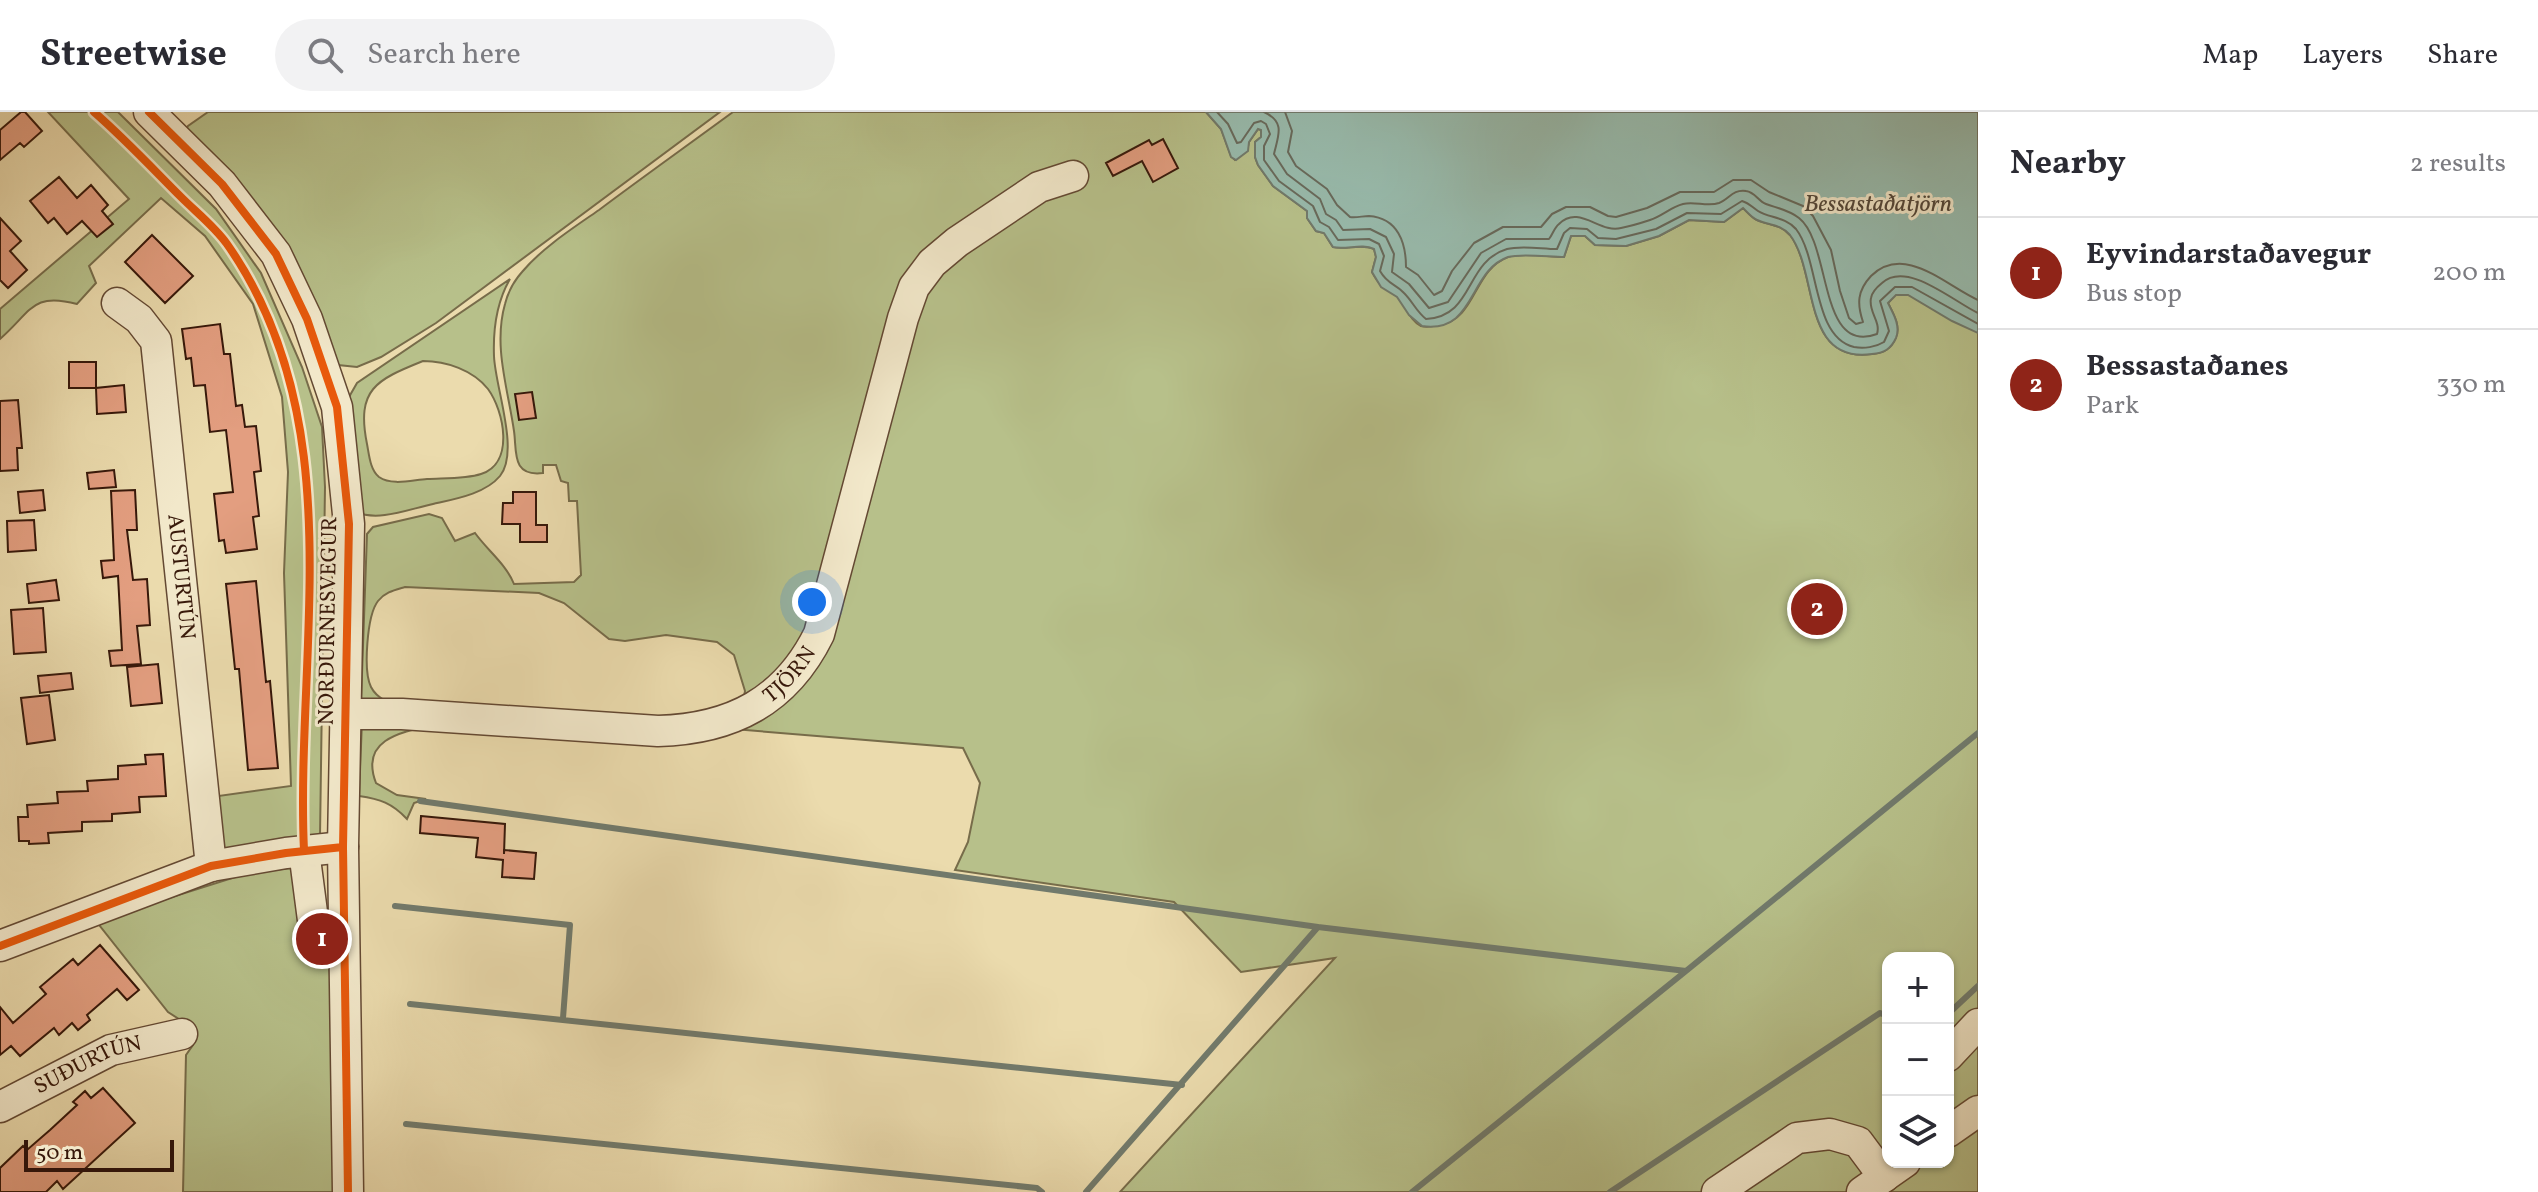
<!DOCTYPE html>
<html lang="en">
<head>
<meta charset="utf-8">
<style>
	:root { --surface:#fff; --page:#f2f2f3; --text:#2b2b33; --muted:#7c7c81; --line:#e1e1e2; --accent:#8f2418 }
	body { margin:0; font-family:Vollkorn,serif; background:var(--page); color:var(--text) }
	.controls { position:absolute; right:24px; bottom:24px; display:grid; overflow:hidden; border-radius:16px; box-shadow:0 2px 6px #0004 }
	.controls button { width:72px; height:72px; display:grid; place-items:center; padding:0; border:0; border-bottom:2px solid var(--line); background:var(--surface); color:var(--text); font:40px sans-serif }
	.scale { position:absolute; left:24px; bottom:20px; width:150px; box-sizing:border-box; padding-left:8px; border:4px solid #37180a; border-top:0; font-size:22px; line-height:28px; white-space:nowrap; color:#37180a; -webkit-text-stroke:6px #f2e8ca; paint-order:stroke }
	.you { position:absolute; left:812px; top:490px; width:28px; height:28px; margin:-20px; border:6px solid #fff; border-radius:50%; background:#1a73e8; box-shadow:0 0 0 12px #1a73e833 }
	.badge { display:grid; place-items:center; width:52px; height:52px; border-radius:50%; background:var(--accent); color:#fff; font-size:26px; font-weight:700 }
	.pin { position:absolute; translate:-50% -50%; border:4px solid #fff; box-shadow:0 2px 8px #0006 }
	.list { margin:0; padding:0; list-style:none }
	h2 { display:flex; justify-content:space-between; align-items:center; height:104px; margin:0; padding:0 32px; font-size:34px }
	h2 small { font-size:26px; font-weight:400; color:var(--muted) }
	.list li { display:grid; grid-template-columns:52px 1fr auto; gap:24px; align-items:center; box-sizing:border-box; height:112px; padding:0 32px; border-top:2px solid var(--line) }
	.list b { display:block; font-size:30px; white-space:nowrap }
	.list p { margin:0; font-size:26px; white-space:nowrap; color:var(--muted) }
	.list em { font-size:26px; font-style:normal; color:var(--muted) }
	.icon { flex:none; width:44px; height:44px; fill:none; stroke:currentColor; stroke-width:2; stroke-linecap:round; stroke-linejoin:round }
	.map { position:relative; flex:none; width:1978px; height:1080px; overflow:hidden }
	header { display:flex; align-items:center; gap:48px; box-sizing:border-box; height:112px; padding:0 40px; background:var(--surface); border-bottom:2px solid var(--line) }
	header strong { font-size:38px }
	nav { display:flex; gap:44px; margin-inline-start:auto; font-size:28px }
	.search { width:560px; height:72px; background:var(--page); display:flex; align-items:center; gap:20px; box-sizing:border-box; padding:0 28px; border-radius:44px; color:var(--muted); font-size:30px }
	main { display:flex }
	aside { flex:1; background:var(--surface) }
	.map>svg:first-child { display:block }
	.green { fill:#b7c08a; stroke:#776c4a; stroke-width:2; fill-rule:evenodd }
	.water { fill:#98bbad; stroke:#717a6c; stroke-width:2 }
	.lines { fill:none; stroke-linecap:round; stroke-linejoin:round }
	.shore { stroke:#686a5c; stroke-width:2 }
	.stream { stroke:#717a6c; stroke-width:6 }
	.building { fill:#e39e80; stroke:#37180a; stroke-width:2 }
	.minor-casing { stroke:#644933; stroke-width:33 }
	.minor { stroke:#f2e8ca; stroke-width:30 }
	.cycleway-casing { stroke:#f2e8ca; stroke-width:13 }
	.cycleway { stroke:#e8590c; stroke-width:8 }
	.labels { text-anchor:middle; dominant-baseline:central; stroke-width:6; stroke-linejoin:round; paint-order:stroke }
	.street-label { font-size:22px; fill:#37180a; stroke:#f2e8ca }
	.water-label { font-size:24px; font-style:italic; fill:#54493b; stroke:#f2e8ca }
</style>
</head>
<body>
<header>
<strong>Streetwise</strong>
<div class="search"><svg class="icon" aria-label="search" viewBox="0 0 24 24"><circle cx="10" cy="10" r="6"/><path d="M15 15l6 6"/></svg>Search here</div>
<nav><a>Map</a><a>Layers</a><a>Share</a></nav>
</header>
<main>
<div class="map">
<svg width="1978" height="1080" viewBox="0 0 1978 1080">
	<rect width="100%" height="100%" fill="#ebdbad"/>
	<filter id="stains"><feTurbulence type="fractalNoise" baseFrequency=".0025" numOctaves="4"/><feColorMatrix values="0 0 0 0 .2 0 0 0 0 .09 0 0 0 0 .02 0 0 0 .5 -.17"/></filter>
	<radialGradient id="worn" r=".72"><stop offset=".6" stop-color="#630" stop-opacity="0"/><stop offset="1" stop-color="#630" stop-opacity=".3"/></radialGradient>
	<path class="green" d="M48,0H118L216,97L261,161L302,255L322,315L325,375L320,724L217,744L211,685L291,674L284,461L288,360L282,285L253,192L205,124L161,86L89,154L96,171L77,192C32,180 32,199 0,227V197L129,87Z
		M208,0H720L436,211L381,245L357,255L338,253L184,21L188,14Z
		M733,0H1206L1221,17L1231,44L1235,48L1247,39L1249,30L1258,17L1261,18V25L1255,30V45L1258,53L1273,74L1307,99V106L1316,119L1324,121L1333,135C1346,138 1362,131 1374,137L1376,145L1372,160C1382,178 1384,174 1398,185C1407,194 1409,208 1421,214C1427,216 1434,214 1440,213C1477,206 1473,158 1508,145C1523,140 1548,145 1564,145L1571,124H1585L1595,133L1626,134L1659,124L1689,108L1724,110L1743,96C1747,99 1752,106 1757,108C1768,113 1781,112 1790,123C1819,161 1801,252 1872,242C1884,241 1891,237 1896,225C1901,214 1893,201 1888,191L1896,182H1908L1933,197L1978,148V1080H1120L1335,846L1241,860L1174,790L955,758L968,730L980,671L963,636L733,617L784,583L815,545L829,510L917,179C935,156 959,138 975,114C931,143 916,159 898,209L823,499C804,552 789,564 742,595L745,579L734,543L717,530L666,523L625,529L609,527L564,491L539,481L405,475C395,478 385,480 378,489C367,503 363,559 371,575C378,589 395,593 408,597L374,596L361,590L367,422L373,415L429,402L442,406L455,429L475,421C488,439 506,452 514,472L574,470L581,463L577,389H569L568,371L561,369L556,353H543V361C511,365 517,339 514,319C508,277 493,234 505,192C508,180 514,169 522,160C542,136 573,116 599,98C643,65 688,33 733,0ZM1888,846H1948V1050H1888Z
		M510,167C496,191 493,217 494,244C495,275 520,339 500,364C485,382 455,387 433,392C409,397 379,410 356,400L345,292L357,271ZM423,249C446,249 473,258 488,277C504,299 515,351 481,362C466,367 444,366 427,367C412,368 392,374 379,365C370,358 369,342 367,332C356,277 376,268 423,249Z
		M362,609L442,611C408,619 358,624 376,671L397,683L426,687L414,691L407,707C392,691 380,687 359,684Z
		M291,756L327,841L332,862L337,1080H183L186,943L193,933L192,923L185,911L168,900L96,809L248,761Z"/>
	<path class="water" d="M1206,0H1978V221L1952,209L1908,183H1896L1888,191C1893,201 1901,214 1896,226C1891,237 1884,241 1872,242C1801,252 1819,161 1790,123C1781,112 1767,113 1757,108C1752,106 1747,100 1743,96L1724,110L1689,108L1659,124L1626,134L1595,133L1585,124H1571L1564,145C1550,145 1521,141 1508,145C1468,159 1476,222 1422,214L1409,203L1397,185L1381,175L1372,160L1376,145L1374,137C1362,131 1346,138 1333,135L1324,121L1316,119L1307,106V99L1273,74L1258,53L1255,45V30L1261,25V18L1258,17L1249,30L1248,39L1236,48L1231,45L1221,17Z"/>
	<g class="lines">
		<path class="shore" d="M1217,0L1228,12L1237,31L1241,30L1254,11L1261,9L1266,12L1270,22L1264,34V48L1279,69L1313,94L1320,110L1329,115L1338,128L1369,127L1379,132L1384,144L1380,159C1388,173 1395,171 1404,181C1413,190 1416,199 1426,207C1475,204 1464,150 1507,137C1521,133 1542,137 1557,137L1564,121L1570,116L1587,117L1598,126L1616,127L1656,117L1687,101L1721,102L1742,89C1749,91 1752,95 1758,99C1769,106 1786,105 1796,117C1820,148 1812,225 1854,235C1864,237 1876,235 1884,230L1889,219L1880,189L1895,175H1912L1978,212
			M1264,0C1286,10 1278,24 1274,42L1287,62L1320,87L1326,102L1336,108L1343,118L1370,117L1386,125L1394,142L1392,160L1409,172L1429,196L1448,190L1481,141L1506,127H1549C1553,122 1554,116 1559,112C1579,92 1600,122 1621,116C1631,114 1641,111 1650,108C1662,104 1671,95 1683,92C1694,89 1708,95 1719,91C1729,87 1733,77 1746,79C1755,80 1758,89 1766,92C1777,96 1789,98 1799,106C1832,132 1818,244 1877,222C1881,209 1868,200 1871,186C1872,180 1877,175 1882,171C1907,148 1954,190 1978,201
			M1285,0L1292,19L1288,40L1296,54L1327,77L1337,93L1350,105C1356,106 1363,104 1369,104C1398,106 1406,131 1406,155L1418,163L1434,183L1442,179L1452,159L1474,131L1503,115H1541L1552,102L1566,95H1590L1608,104L1616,105L1647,96L1680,80H1714L1733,68H1751L1769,80L1803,94L1813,104L1831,138L1840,179L1849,206L1856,212L1863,210C1857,192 1857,179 1871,164C1905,131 1946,174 1978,188"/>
		<path class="stream" d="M420,689L1318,815
			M395,794L570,813L563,906
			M410,892L1182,973
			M1948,902L1978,874
			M406,1012L1037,1076L1042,1080
			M1086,1080L1318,815L1686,859L1978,621
			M1412,1080L1686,859
			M1610,1080L1880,901L1888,904"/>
	</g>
	<path class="building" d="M21,0H25L42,19L24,35L20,31L0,48V18Z
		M1163,27L1178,56L1153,70L1142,49L1113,64L1106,51L1149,28L1152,33Z
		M59,65L77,86L91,73L108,93L102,99L113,112L97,125L82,109L67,122L54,106L48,111L30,89Z
		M0,106L21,129L10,139L27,158L8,176L0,168Z
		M152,123L193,164L165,191L125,150Z
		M220,212L224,242H230L236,294L242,293L245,315L256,314L261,359L254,360L259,404L253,405L257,437L226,441L224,428L219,429L214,382L233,380L226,318L210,320L205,273L194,274L191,246L186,247L182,217Z
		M69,250H96V276H69Z
		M124,273L126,300L97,302L96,276Z
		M532,280L536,306L519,308L515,282Z
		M18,288L22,336H17L18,358L0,359V289Z
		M114,358L116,375L89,377L87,361Z
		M43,378L45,398L20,401L18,380Z
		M135,378L137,418H127L133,468L147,467L150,513L137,514L141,552L111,554L109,539L122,538L118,464L103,466L101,449L114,448L111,379Z
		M513,380H536V413H547V430H520V412H502L503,391H513Z
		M34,408L36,438L8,440L7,409Z
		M56,468L59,488L29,491L27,472Z
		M256,469L266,570L270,569L278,656L248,658L239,557H235L226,472Z
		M43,496L46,540L14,542L11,498Z
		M158,552L162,591L131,594L127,555Z
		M71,561L73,577L40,581L38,564Z
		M49,583L55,628L27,632L21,586Z
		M163,642L166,684L139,685L140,700L112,702V709L82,710V719L48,721L49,731L29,732V729H19L18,705H28L27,693L58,691L57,680L88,679L87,669L118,667V654L146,652L145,643Z
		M421,704L505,712L504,742V738L536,741L534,767L502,765L503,748L476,745L478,726L420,721Z
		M100,833L139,878L127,888L117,877L87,903L90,908L78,918L72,911L59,923L54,916L20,944L11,934L0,943V895L13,911L46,882L40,875L73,847L78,853Z
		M103,976L135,1011L63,1077L57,1069L46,1080H0V1056L23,1034L27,1038L50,1018L77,993L73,990L85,979L91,986Z"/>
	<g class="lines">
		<g class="minor-casing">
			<g id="minor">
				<path d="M149,0L222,72L276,142L307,207L337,295L349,412L343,735L348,1080"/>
				<path id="s1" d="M117,191L139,207L156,229L211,754"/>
				<path id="s2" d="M345,602H402L658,619C732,617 786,589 819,522L903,206L914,175L932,151L957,130L1039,75L1073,64"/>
				<path d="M304,739L313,808L344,847"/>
				<path d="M0,834L211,754L286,741L343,735"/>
				<path d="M1948,944L1978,912"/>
				<path id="s3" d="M0,995L111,938L182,922"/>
				<path d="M1948,1020L1978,999"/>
				<path d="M1717,1080L1797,1026L1830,1022L1858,1030L1884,1065"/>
				<path d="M1862,1080L1905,1050"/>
			</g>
		</g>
		<use href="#minor" class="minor"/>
		<g class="cycleway-casing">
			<path id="cycleway" d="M94,0C125,27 152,56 181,85C196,100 215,115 227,132C353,311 295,537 304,739
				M149,0L222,72L276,142L307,207L337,295L349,412L343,735L348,1080
				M0,834L211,754L286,741L343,735"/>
		</g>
		<use href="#cycleway" class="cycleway"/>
	</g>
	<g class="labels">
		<g class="street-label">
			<text stroke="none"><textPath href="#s1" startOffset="292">AUSTURTÚN</textPath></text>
			<text transform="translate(329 509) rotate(-89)">NORÐURNESVEGUR</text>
			<text stroke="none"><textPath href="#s2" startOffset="462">TJÖRN</textPath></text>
			<text stroke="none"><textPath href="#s3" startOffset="98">SUÐURTÚN</textPath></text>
		</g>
		<g class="water-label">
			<text x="1878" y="93">Bessastaðatjörn</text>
		</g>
	</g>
	<rect width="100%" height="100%" filter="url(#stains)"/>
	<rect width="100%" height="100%" fill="url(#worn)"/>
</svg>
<div class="controls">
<button>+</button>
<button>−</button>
<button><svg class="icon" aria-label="layers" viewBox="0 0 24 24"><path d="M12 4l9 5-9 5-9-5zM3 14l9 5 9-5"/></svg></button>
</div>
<div class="scale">50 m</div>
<div class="you"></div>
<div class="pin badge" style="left:322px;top:827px">1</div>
<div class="pin badge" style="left:1817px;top:497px">2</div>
</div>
<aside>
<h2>Nearby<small>2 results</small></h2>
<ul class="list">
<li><span class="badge">1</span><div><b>Eyvindarstaðavegur</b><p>Bus stop</p></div><em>200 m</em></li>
<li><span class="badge">2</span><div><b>Bessastaðanes</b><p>Park</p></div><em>330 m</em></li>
</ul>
</aside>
</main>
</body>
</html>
